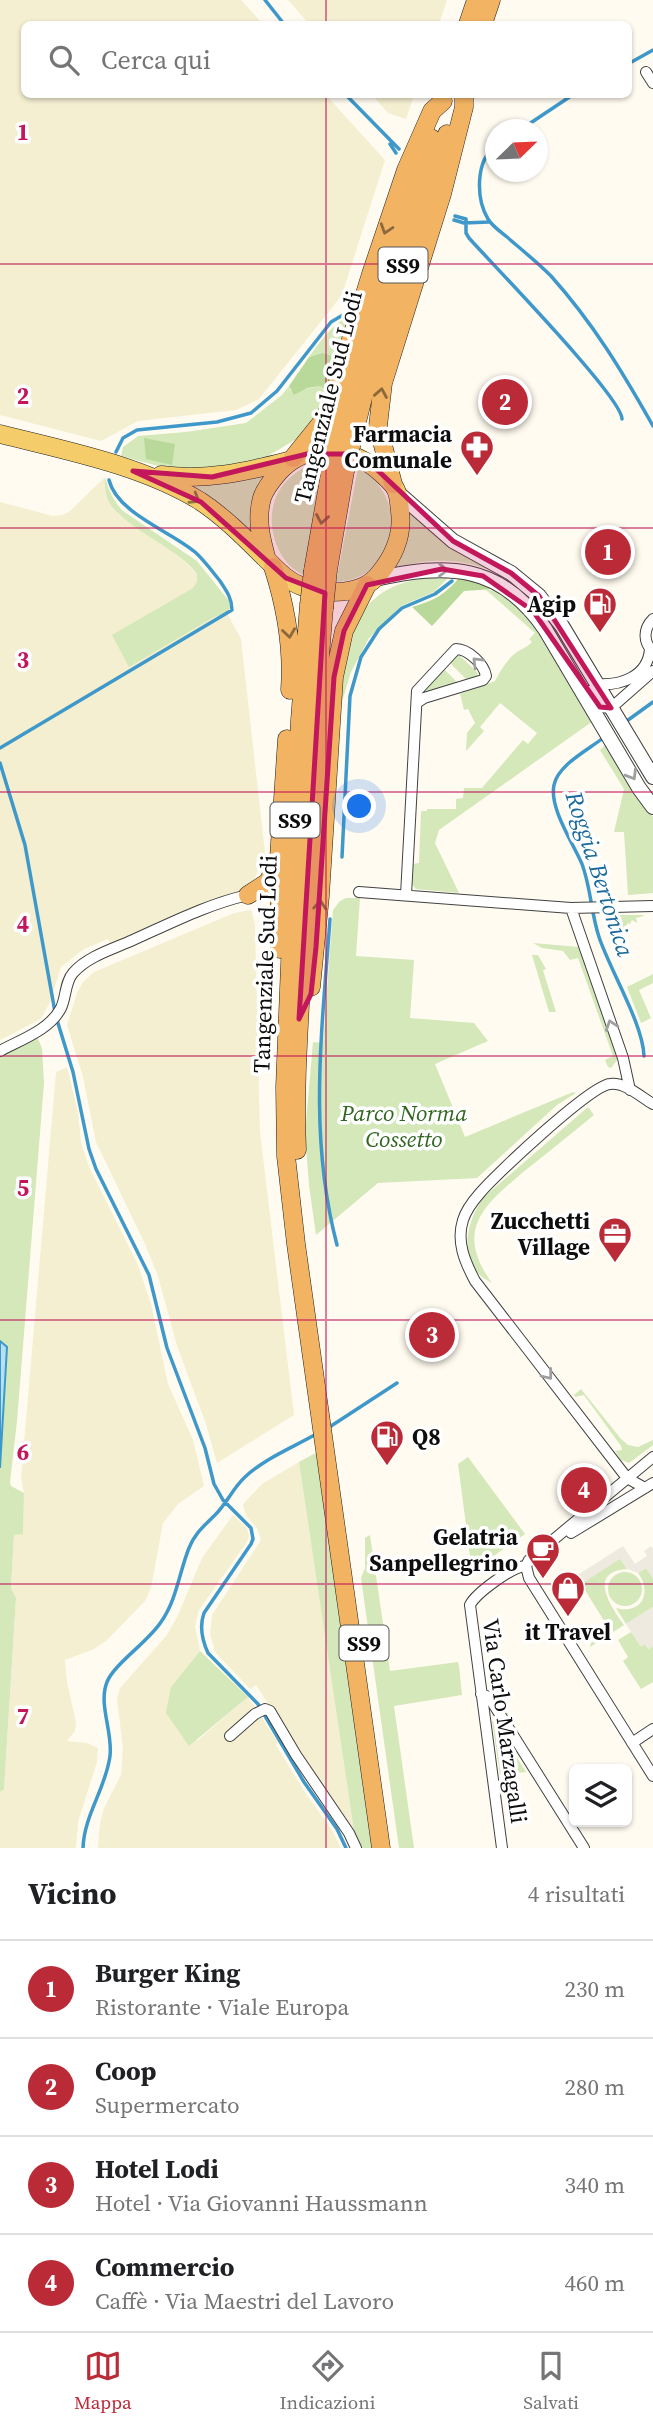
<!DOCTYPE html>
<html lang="it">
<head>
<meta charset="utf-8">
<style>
	:root { --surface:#fff; --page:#f6f6f6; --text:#202124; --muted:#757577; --line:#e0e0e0; --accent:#bb2a37 }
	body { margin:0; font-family:"Source Serif 4",serif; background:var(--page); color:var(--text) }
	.controls { position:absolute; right:21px; bottom:21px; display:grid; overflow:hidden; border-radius:10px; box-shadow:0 2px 5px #0004 }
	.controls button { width:63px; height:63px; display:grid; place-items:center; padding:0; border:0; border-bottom:2px solid var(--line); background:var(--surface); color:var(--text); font:35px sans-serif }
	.compass { position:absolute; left:485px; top:119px; width:63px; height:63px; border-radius:50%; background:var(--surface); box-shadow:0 2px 5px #0004; rotate:67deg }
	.you { position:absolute; left:360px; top:807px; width:24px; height:24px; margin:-18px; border:5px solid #fff; border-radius:50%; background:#1a73e8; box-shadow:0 0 0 10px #1a73e833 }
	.badge { display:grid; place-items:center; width:46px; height:46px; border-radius:50%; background:var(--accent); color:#fff; font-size:23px; font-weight:700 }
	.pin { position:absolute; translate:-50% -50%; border:4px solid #fff; box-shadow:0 2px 7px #0006 }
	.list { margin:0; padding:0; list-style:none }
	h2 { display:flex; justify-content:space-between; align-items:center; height:91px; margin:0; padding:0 28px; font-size:30px }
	h2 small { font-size:23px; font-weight:400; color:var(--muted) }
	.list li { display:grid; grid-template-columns:46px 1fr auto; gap:21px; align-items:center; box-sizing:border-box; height:98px; padding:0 28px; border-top:2px solid var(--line) }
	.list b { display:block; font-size:26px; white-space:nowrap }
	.list p { margin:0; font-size:23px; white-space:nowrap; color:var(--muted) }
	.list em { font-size:23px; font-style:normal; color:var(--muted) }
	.icon { flex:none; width:38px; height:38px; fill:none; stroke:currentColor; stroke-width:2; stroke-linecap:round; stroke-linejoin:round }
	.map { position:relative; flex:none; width:653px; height:1848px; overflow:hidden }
	.search { position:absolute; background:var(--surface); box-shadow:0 2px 5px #0004; left:21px; right:21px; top:21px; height:77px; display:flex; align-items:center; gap:18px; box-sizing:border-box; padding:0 24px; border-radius:10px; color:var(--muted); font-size:26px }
	.sheet { height:483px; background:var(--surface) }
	nav { display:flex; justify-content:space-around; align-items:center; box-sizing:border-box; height:98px; border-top:2px solid var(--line); background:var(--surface); font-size:19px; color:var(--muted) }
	nav a { display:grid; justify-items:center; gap:4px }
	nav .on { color:var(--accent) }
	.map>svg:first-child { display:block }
	.farmland { fill:#f4efd0 }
	.green { fill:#d4e8ba }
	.forest { fill:#b9d99a }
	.plaza { fill:#efeadf }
	.water { fill:#b6e0f4; stroke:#3f98ca; stroke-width:2 }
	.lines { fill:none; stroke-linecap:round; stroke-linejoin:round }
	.stream { stroke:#3f98ca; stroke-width:3.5 }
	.minor-casing { stroke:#414141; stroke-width:12 }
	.tertiary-casing { stroke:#414141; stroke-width:16 }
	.primary-casing { stroke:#1f1f1f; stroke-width:19 }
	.trunk-casing { stroke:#1f1f1f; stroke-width:19 }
	.minor { stroke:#fff; stroke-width:10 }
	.tertiary { stroke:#fff; stroke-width:14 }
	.primary { stroke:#f4cd6a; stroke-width:18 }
	.trunk { stroke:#f2b363; stroke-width:18 }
	.trunk-bridge-casing { stroke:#1f1f1f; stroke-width:19; stroke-linecap:butt }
	.trunk-bridge { stroke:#f2b363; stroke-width:18 }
	.oneway { stroke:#8b693d }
	.oneway2 { stroke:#8c7741 }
	.oneway3 { stroke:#9f9f9f }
	.marked { fill:#c2185b; fill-opacity:0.2; stroke:#c2185b; stroke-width:5; stroke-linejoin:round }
	.grid { fill:none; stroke:#c2185b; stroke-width:2; stroke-opacity:0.55 }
	.labels { text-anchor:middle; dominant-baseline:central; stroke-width:7; stroke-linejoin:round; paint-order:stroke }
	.shield { fill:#fff; stroke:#565656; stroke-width:2 }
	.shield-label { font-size:21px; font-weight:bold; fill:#0e0e0e }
	.street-label { font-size:23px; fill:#0e0e0e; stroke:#fff }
	.poi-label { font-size:23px; font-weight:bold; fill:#0e0e0e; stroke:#fff; text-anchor:end }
	.park-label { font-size:23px; font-style:italic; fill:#316520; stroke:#fff }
	.water-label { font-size:24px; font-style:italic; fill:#1a6a9d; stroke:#fff }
	.grid-label { font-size:23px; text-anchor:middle; font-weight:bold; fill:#c2185b; stroke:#fff; stroke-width:7; stroke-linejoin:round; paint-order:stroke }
</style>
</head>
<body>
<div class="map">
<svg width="653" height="1848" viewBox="0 0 653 1848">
	<rect width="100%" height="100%" fill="#fffbf0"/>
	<path class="farmland" d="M0,0H241L263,24H24V94L326,95L385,160L342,295L259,399L236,410L138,421L101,441L0,415Z
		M288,0H447L439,24H309Z
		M372,95H414L406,119L388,113Z
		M105,477L106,496L119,515L179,556L197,574V581L193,588L178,598L214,617L227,613L241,639L265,853L248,895L112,949L108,939L84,949L61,967L50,1002L41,1019L0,1040V502L53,516L62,515L69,512Z
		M251,910L255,925L260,1132L294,1415L217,1463L206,1424L177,1346L158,1276L145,1244L96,1142L83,1077L67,1025L77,993L83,982L94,972L234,913Z
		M67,1067L78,1112L81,1142L89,1167L138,1265L151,1304L168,1384L193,1440L204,1486L178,1504L163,1523L151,1588L145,1601L106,1641L92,1650L65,1660L67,1682L76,1722L75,1731L67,1741L87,1743L98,1748L97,1762L78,1822L76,1848H0V1792L4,1789L16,1598L11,1588L14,1535L23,1533L24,1493L21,1478L56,1072Z
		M299,1462L354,1831L351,1833L256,1685L250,1689L216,1653L210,1635L212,1615L261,1540L257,1528L246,1516L243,1505L245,1502L262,1484Z
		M233,1515L247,1528L249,1535L247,1542L199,1610L195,1626L200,1651L171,1687L197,1741L248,1697L278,1742L276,1745L304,1791L332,1830L341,1848H98L100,1823L104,1808L121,1775L123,1749L117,1698L120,1688L167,1635L178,1615L202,1558Z"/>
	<path class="green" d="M353,316L334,384L322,353L309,357C322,340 332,322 353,316Z
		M289,386L291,391L322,386L327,393L331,394L305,434L266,457L245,465L177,471L121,456L123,447L138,436L186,432L246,423L282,395Z
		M327,461L307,578C302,574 294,570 289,565C267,541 264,498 292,476C302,467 314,464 327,461Z
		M358,468C412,497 399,579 336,582Z
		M268,472L255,537L195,488L198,485Z
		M105,477C109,492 113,500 123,511L197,561L229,601L230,608L227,613L214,617L129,667L112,635L193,588L197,581V574C178,546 112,524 106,494C105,489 105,483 105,477Z
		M411,509L439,538L455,550L520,585L539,604L579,664L571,658C537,602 506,558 433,561C421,561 407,566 396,566L409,534V512Z
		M439,576L449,577L434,592L401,606L369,638L351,672L340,708C347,634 352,584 439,576Z
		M485,589C526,592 573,688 593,721L439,830L435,843L459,893L416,889L412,884L413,864L419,863L421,811H427V809H456V799L463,798L464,788H482L523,740L528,744L537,733L500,703L480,727L484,731L466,751L467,733L475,723L468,709L464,710L460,694L495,681C500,671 507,659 517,652C523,648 526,648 532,642L529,639L535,633Z
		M454,656H460L477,672L478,677L466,679L451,664Z
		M444,669L458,683L427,692L425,689Z
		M606,744L653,817V893L628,895L624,832H614L624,789L600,750Z
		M346,898H360L356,956L414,960L410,1018L474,1023L488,1041L435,1064L465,1137L573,1092L576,1093L557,1105L477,1178L378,1183L316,1235L309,1185L305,1134L313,1042L323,1043L333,910L340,901Z
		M606,915H643L644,916L636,918L637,923L632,920L630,924L628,923L625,928L615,926L611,933Z
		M533,943L579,947L618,1059L611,1068L608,1067L605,1060L613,1056L578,958L570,960L563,951L542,948Z
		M532,955H538L546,969L543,970L556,1012H549Z
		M653,974V983L639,990L651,1018L641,1023L627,987Z
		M37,1037L42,1048L44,1083L17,1421L10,1482L11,1486L24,1493L23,1534L14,1535L11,1588L16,1598L4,1789L0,1792V1057Z
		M588,1107L594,1115C572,1133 550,1151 527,1169C485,1204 453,1229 492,1283C456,1266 465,1222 484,1197Z
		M581,1389L621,1439L628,1445L638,1447L653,1440V1445L629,1463L621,1460L615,1451L622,1450L621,1446L584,1395L575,1397L574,1395Z
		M319,1451L374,1848H350L351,1833L354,1831L299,1462Z
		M468,1457L525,1534L472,1571L458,1464Z
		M370,1535L390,1671L458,1662L459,1666L462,1695L394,1706L414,1848H399L361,1578L365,1568V1538Z
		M620,1558L627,1569C586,1572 612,1608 624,1625L590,1647L591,1643L610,1630L581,1584Z
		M646,1568L653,1578V1607L626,1624L616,1608C641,1615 653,1593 638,1573Z
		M608 1589a17 17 0 1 1 34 0a17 17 0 1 1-34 0Z
		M631,1632L641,1646L645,1644L648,1649L653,1646V1682L641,1689L623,1661L628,1657L618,1640Z
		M200,1651L248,1697L189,1746L166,1713L171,1687Z
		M492,1721H494L526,1772L500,1775Z"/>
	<path class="forest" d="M322,353L332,356L334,384L327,393L321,386L307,388L294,395L289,386L309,357Z
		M144,438L175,444L172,465L146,459Z
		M459,578L485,584L493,589L464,591L432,626L412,607C435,600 443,596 459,578Z"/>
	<path class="plaza" d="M623,1546L635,1564L647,1556L644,1551L651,1546L653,1549V1578L646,1568L638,1573L627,1569L620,1559L581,1584L576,1576Z
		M653,1607V1646L648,1649L645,1644L641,1647L626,1624Z"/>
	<path class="water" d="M0,1341L7,1347L0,1468Z"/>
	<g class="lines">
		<path class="stream" d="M265,0L284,24
			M628,64L653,50
			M345,94L399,149
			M520,130L574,94
			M390,144L396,153
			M496,146C475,160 476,199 488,219C492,226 501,232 507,237C522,250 537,262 551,276C593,323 622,371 653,426
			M455,216L466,219V233L469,238C492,264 622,397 622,419
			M454,220L464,223L489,222
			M116,452L123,438L137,430L217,422L251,413L277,391L331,322L348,312
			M624,723L653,702
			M603,738C588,750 558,765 554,785C549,808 573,843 582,864C591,888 591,913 599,937C610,970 643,1024 644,1056
			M0,748L232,610C232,598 226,590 220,581C212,571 204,560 195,552C170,531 117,513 109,480
			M0,763L25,845L55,1012
			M342,857L350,696L361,657L379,629L402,608L435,594L452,581
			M330,919C322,1031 308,1135 337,1245
			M57,1020L73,1072L89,1149L96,1169L149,1275L167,1348L205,1448L214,1484L223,1500L251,1528L253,1539L251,1544L204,1613C199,1627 202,1640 208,1653L258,1704L304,1782L337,1829L346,1848
			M328,1428L397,1383
			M83,1848C84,1815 106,1788 110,1756C113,1732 98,1704 107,1682C114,1664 148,1642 161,1622C177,1599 179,1573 189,1548C195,1533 204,1526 215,1515C227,1503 233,1488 245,1477C265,1458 294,1447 318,1433"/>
		<g class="minor-casing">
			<path id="minor" d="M646,72L653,83
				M653,619C643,629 643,642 653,652
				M596,684C620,686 648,677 650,649
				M589,691L600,707L611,708L653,671
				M359,892L571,908L653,906
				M406,895L417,691L456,649C468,649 484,664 486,676L483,680L424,698L418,702
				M571,908L623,1058L630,1090
				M0,1051C20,1040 50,1030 61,1008C66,998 65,982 73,973C88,956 113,949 133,940C171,923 208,904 248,895
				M645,1488L627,1478L475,1281C465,1262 456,1242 463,1220C466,1210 473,1201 480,1193C496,1174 590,1086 610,1084C625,1082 641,1097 653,1104
				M571,1533L653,1483
				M526,1566L529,1578L653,1776
				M481,1694L489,1697L584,1848
				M230,1736L255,1714L265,1709L270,1711L296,1755L349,1833L356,1848
				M632,1743L653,1729
				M502,1848L470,1605C476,1593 513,1566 526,1566L529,1560L653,1457"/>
		</g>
		<g class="tertiary-casing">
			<path id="tertiary" d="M397,492L453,541L511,573L539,596L562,626L653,777
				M375,579C446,563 500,563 545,629L639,788L653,807"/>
		</g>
		<g class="primary-casing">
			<path id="primary" d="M0,434C67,451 141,465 200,501C223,516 244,537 264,557C275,567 285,580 301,586C325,595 362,596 379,574C394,556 403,534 400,511C399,504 399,496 396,490C393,483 387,479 382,474C353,447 308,440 279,472C273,479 265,488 262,498C256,519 261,539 267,560
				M161,475C205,481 245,472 288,461"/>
		</g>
		<g class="trunk-casing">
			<path id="trunk" d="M468,24L476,0
				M483,24L491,0
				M339,435L365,335L431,138
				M353,438L375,349L447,134
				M293,458L322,422L330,408L371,274L406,170L432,111L443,101
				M393,484L378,426L383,383L442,194L464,107V94
				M273,567C286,607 293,647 290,690
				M328,570L345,471
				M313,571L331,468
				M309,605L300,720L285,1087L286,1156L296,1244L381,1848
				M248,895L268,882L277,864
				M280,949L279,858L287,739
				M311,987L320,896L334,677L344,631L367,585
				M297,1150C294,1083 300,1015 303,948C308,835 314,722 324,608"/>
		</g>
		<use href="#minor" class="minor"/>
		<use href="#tertiary" class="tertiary"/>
		<use href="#primary" class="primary"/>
		<use href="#trunk" class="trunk"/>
		<g class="trunk-bridge-casing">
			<path id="trunk-bridge" d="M331,468L339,435
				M345,471L353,438
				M309,605L313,571
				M324,608L328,570"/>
		</g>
		<use href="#trunk-bridge" class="trunk-bridge"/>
	</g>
	<defs><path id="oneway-chevron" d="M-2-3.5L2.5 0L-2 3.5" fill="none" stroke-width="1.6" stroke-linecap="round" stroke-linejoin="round" transform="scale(1.75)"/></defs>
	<g class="oneway">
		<use href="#oneway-chevron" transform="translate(386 229) rotate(108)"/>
		<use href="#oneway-chevron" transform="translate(381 393) rotate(-80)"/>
		<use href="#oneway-chevron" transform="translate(322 519) rotate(100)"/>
		<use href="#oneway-chevron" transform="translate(289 633) rotate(82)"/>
		<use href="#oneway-chevron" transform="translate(320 905) rotate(-86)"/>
	</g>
	<use class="oneway2" href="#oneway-chevron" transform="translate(195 499) rotate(31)"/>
	<g class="oneway3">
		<use href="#oneway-chevron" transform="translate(443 570) rotate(1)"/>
		<use href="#oneway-chevron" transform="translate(477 662) rotate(-135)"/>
		<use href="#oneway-chevron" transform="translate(632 775) rotate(59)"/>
		<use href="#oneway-chevron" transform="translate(611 1025) rotate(-109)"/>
		<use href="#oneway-chevron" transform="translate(548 1375) rotate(52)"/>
	</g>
	<path class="marked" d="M307,454H352L372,465L453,541L511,573L539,596L611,708L600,707L533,611L483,576L442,569L367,585L344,631L334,677L316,947L311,994L299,1019L325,593L286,578L201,502L133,471L212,477Z"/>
	<path class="grid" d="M326,0V24M326,94V1848M0,264H653M0,528H653M0,792H653M0,1056H653M0,1320H653M0,1584H653"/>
	<defs>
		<g id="pharmacy-pin" transform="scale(1.75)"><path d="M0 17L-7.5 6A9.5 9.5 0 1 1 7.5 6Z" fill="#bb2a37" stroke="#fff"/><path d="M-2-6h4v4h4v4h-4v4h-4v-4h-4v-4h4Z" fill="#fff"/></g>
		<g id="fuel-pin" transform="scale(1.75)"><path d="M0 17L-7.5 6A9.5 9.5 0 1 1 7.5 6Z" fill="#bb2a37" stroke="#fff"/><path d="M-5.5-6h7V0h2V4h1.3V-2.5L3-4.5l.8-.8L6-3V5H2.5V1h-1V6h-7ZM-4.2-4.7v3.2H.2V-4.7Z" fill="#fff"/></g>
		<g id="office-pin" transform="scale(1.75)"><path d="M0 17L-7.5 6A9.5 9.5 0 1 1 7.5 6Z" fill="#bb2a37" stroke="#fff"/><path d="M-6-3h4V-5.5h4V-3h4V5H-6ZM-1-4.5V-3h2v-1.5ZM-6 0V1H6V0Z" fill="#fff"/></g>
		<g id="cafe-pin" transform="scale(1.75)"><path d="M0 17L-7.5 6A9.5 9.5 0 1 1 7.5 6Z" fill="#bb2a37" stroke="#fff"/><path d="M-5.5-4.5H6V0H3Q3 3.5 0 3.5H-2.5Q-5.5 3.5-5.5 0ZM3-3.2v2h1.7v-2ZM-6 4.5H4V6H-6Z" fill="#fff"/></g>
		<g id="shop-pin" transform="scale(1.75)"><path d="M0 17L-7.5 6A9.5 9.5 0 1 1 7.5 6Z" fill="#bb2a37" stroke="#fff"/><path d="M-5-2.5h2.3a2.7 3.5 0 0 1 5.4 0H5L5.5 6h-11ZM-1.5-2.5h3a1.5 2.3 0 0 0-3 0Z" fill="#fff"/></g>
	</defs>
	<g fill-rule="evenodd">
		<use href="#pharmacy-pin" x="477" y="447"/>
		<use href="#fuel-pin" x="600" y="604"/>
		<use href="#office-pin" x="615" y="1234"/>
		<use href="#fuel-pin" x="387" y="1437"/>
		<use href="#cafe-pin" x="543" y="1550"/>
		<use href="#shop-pin" x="568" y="1588"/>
	</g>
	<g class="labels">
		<g class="shield">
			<rect x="378.5" y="247.5" width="49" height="35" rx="5"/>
			<rect x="270.5" y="802.5" width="49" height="35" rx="5"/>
			<rect x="339.5" y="1625.5" width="49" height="35" rx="5"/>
		</g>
		<g class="shield-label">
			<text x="403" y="265">SS9</text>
			<text x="295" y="820">SS9</text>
			<text x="364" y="1643">SS9</text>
		</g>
		<g class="street-label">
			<text transform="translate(328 397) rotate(-76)">Tangenziale Sud Lodi</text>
			<text transform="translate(265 964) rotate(-88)">Tangenziale Sud Lodi</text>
			<text transform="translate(505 1721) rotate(82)">Via Carlo Marzagalli</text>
		</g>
		<g class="poi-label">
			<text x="452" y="434">Farmacia<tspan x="452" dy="26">Comunale</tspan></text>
			<text x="576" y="604">Agip</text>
			<text x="590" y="1221">Zucchetti<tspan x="590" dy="26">Village</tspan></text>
			<text x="412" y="1437" text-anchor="start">Q8</text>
			<text x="518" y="1537">Gelatria<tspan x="518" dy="26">Sanpellegrino</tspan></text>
			<text x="568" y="1632" text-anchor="middle">it Travel</text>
		</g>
		<g class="park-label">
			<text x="404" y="1113">Parco Norma<tspan x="404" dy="26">Cossetto</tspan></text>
		</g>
		<g class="water-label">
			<text transform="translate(600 874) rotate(72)">Roggia Bertonica</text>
		</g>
	</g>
	<g class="grid-label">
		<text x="23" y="140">1</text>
		<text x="23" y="404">2</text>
		<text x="23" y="668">3</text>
		<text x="23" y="932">4</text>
		<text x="23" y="1196">5</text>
		<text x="23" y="1460">6</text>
		<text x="23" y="1724">7</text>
	</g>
</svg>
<div class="controls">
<button><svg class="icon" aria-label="layers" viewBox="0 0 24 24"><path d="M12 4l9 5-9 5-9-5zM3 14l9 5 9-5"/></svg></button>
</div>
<svg class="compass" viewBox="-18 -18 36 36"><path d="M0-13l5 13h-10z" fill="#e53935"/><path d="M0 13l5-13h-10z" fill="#757577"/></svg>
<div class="you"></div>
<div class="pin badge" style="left:608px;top:552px">1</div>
<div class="pin badge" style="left:505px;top:402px">2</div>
<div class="pin badge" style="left:432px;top:1335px">3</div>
<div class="pin badge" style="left:584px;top:1490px">4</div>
<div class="search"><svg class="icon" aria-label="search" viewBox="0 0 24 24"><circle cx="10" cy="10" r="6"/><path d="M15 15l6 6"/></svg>Cerca qui</div>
</div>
<section class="sheet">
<h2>Vicino<small>4 risultati</small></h2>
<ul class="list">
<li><span class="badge">1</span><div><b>Burger King</b><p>Ristorante · Viale Europa</p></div><em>230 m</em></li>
<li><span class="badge">2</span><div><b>Coop</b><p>Supermercato</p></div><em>280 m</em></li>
<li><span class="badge">3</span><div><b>Hotel Lodi</b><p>Hotel · Via Giovanni Haussmann</p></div><em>340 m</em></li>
<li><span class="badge">4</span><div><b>Commercio</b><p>Caffè · Via Maestri del Lavoro</p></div><em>460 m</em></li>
</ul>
</section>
<nav>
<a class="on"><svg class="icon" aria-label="map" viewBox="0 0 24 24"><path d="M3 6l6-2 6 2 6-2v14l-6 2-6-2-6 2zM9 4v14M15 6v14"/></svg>Mappa</a>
<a><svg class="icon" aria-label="directions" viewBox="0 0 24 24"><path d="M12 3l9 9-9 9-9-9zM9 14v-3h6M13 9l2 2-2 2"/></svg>Indicazioni</a>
<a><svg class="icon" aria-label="saved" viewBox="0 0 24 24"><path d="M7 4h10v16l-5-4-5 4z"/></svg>Salvati</a>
</nav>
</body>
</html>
